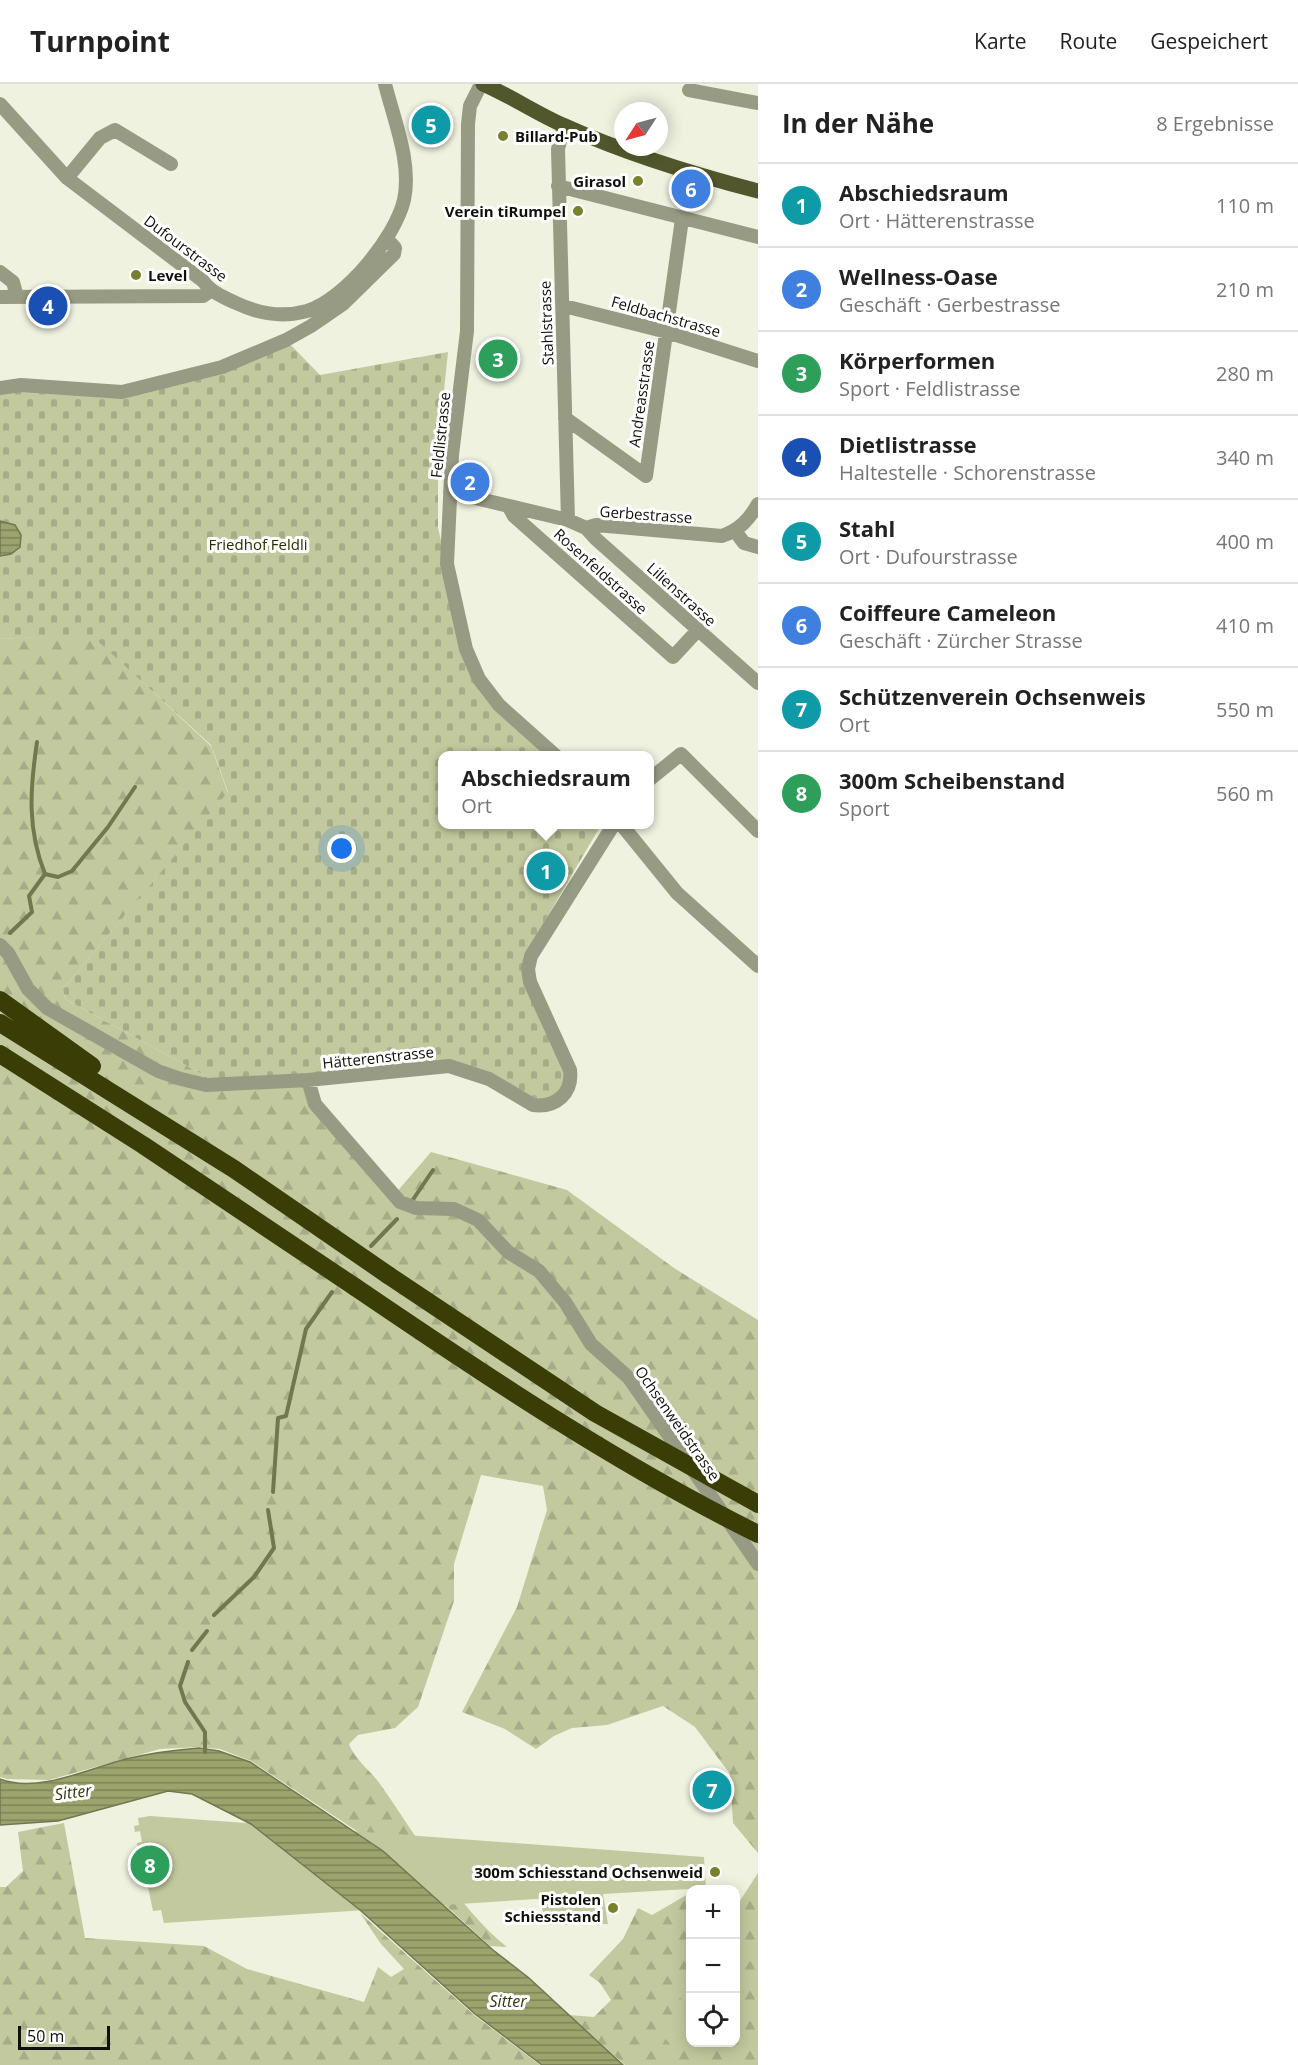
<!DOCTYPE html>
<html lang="de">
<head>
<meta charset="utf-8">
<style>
	:root { --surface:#fff; --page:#f2f2f2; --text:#222; --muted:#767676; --line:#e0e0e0; --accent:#7a812c }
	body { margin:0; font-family:"Open Sans",sans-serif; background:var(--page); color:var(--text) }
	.controls { position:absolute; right:18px; bottom:18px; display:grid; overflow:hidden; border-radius:12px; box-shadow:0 3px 15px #0003 }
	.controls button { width:54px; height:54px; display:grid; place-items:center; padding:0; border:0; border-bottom:2px solid var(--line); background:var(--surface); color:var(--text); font:30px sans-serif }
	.compass { position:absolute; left:614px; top:18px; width:54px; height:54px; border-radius:50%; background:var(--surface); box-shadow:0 3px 15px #0003; rotate:234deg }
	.scale { position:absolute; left:18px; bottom:15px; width:92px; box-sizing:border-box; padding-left:6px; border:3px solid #0f1009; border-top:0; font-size:16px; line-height:21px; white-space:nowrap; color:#0f1009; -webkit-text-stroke:4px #fff; paint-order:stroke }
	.you { position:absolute; left:342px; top:765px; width:21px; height:21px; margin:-15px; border:4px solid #fff; border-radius:50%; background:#1a73e8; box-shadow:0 0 0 9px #1a73e833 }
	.badge { display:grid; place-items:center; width:39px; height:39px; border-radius:50%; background:var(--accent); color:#fff; font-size:20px; font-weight:700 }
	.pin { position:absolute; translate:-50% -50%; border:3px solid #fff; box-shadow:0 2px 6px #0006 }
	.popup { position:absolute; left:438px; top:667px; width:216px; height:78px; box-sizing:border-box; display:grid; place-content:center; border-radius:12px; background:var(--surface); filter:drop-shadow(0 2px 4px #0005); font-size:20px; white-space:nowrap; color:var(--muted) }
	.popup b { font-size:22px; color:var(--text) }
	.popup::after { content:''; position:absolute; left:50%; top:100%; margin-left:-12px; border:12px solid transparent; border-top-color:var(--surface) }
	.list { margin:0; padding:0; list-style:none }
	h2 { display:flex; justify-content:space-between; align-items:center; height:78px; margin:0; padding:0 24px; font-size:26px }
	h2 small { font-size:20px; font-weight:400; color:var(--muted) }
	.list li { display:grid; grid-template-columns:39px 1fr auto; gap:18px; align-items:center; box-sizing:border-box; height:84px; padding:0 24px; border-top:2px solid var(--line) }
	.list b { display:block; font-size:22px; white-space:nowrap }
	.list p { margin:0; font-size:20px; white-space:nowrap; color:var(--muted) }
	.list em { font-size:20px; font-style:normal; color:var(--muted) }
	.icon { flex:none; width:33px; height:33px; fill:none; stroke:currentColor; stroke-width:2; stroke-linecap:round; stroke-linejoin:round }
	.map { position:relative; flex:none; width:758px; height:1981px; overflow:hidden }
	header { display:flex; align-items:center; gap:36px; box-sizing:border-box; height:84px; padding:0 30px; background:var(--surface); border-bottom:2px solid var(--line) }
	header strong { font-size:28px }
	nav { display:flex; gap:33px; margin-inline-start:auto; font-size:21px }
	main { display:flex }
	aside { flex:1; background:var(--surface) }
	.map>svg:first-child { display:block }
	.forest { fill:url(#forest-firs) }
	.cemetery { fill:url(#cemetery-stones) }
	.garden { fill:#c3c99e }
	.water { fill:url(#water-rules); stroke:#72774f; stroke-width:1.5 }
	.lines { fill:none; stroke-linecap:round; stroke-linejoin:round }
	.stream { stroke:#72774f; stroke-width:4 }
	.minor { stroke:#989b84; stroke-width:14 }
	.major { stroke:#52562c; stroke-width:15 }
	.highway { stroke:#3a3e06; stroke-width:18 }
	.highway-bridge { stroke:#3a3e06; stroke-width:18 }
	.poi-dot { fill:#7a812c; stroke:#fff; stroke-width:2 }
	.labels { text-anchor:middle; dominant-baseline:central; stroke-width:6; stroke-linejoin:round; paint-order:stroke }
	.poi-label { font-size:15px; font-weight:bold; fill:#0f1009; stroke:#fff; text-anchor:end }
	.street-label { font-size:15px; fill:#0f1009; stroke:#fff }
	.park-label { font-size:15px; fill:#2a2d01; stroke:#fff }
	.water-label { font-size:16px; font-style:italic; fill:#313509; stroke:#fff }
</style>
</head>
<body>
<header>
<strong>Turnpoint</strong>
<nav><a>Karte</a><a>Route</a><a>Gespeichert</a></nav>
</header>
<main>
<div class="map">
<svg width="758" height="1981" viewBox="0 0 758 1981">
	<defs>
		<pattern id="forest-firs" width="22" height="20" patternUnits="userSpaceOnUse" patternTransform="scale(1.5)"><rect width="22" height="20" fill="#c3c99e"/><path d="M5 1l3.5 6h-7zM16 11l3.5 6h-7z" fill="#a6ac87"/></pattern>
		<pattern id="cemetery-stones" width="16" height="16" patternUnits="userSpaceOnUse" patternTransform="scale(1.5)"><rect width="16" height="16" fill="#c3c99e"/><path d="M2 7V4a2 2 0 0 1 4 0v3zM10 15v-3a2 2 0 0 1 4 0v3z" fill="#a6ac87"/></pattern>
		<pattern id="water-rules" width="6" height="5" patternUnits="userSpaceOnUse" patternTransform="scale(1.5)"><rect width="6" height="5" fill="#9da36d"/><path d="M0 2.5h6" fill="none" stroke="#7e8358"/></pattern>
	</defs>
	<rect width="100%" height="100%" fill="#eff2df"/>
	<path class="forest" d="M91,550L211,662L228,709L63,905L65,915L211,995L298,992L395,1110L431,1068L567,1106L674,1184L758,1236V1769L733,1739L730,1690L695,1643L663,1622L607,1641L572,1644L554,1652L536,1665L505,1645L462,1628L517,1523L547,1426L543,1402L481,1391L454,1480V1517L418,1623L395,1644L358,1651L349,1660C355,1676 370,1686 380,1700C416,1751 459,1825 507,1863L490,1862L384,1765L251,1677L220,1665L199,1663L160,1665L49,1696L7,1695L0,1693V555Z
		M64,1739L85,1854L204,1862L247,1885L364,1918L378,1883L391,1893L404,1885L381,1860L360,1829L474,1931L540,1981H0V1803H6L23,1787L18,1748Z
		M758,1789V1981H625L569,1931L594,1933L611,1916L600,1899L589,1891L623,1855L638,1824L652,1831L690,1809V1958H736V1823Z"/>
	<path class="cemetery" d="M286,256L320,291L448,268L438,365V444L447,480L479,595L556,671L442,672V740L601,741L525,871L565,990L559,1011L540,1017L483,987L211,995L65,915L63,905L228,708L211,661L91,551L0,555V304L122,308Z"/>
	<path class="garden" d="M150,1732L704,1773L706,1804L603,1810L608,1840L545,1841L541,1817L598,1811L164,1839L161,1826L153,1827L148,1803H145L137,1759L142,1758L140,1747L135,1748L134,1742L139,1741L138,1734Z
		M690,1887V1956L678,1969L661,1950L689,1924L672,1904Z"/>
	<path class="water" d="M0,437L15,441L21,451L20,463L11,470L0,472Z
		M199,1664L219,1667L250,1678L383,1767L493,1866L529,1894L623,1981H542L475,1930L360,1826L251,1740L192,1710L168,1707L58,1737L0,1741V1695C38,1710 90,1684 126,1675C151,1669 174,1666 199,1664Z"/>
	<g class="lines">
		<path class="stream" d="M37,658C30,705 27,745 45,790
			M10,849L32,828L29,812L45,790L58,793L72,787L108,743L135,703
			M412,1117L433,1086
			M371,1162L397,1135
			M273,1408L278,1334L286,1332L306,1245L332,1208
			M214,1531L254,1493L274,1464L268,1426
			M192,1566L207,1547
			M188,1578L180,1602L185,1618L205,1648V1668"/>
		<path class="minor" d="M481,0L470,22L468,40L467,247L452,371L447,480L466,565L479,595L499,621L556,672
			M689,6L758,19
			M0,20L67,94L203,197C211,208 223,213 236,219C259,230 282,234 307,227C345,215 395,154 404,116C412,79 394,36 385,0
			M564,42L558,65L568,436
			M67,94L100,54L115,46L171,80
			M558,102L758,153
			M0,188L13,198L17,213
			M0,213L203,212L210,207
			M564,222L667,248L758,277
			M0,304L21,301L122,308L222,283L286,256L311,242L343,220L394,170L395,164L387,155
			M565,334L646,392L682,135
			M450,408L568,436L586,444L596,441L722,452C739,446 749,436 758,420
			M509,423L514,432L673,573L698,546
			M586,444L596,455L758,599
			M735,447L744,459L758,463
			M650,695L681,670L758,747
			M621,740L677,809L758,882
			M0,861L8,869L28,905L47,924L158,987L181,995L206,1001L308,996L449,982L489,995L533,1021C556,1024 573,1009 570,986L530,898L528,885L531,872L614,740
			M308,996L315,1020L400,1118L416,1124L454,1125L478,1136L508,1168L539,1187L565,1218L591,1260L629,1294L758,1480"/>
		<path class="major" d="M483,0C511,12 537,30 565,42C627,70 692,90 758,107"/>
		<path class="highway" d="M0,916L92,982
			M0,939L234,1085L388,1191
			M0,970L143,1061L355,1203"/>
		<path class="highway-bridge" d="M388,1191L595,1329L758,1420
			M355,1203C486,1292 617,1380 758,1450"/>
	</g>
	<g class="poi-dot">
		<circle cx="503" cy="52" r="6"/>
		<circle cx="638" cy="97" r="6"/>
		<circle cx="578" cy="127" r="6"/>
		<circle cx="136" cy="191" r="6"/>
		<circle cx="715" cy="1788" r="6"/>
		<circle cx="613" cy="1824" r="6"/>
	</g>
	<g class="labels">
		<g class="poi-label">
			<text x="515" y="52" text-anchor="start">Billard-Pub</text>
			<text x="626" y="97">Girasol</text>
			<text x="566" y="127">Verein tiRumpel</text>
			<text x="148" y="191" text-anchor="start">Level</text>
			<text x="703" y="1788">300m Schiesstand Ochsenweid</text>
			<text x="601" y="1815">Pistolen<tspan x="601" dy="17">Schiessstand</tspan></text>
		</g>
		<g class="street-label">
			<text transform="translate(186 164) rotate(37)">Dufourstrasse</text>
			<text transform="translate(666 232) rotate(16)">Feldbachstrasse</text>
			<text transform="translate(546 239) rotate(-92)">Stahlstrasse</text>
			<text transform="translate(641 310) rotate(-82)">Andreasstrasse</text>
			<text transform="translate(440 351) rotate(-84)">Feldlistrasse</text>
			<text transform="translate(646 430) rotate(4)">Gerbestrasse</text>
			<text transform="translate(601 487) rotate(42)">Rosenfeldstrasse</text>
			<text transform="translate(682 510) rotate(42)">Lilienstrasse</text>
			<text transform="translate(378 973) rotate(-6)">Hätterenstrasse</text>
			<text transform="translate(678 1339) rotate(55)">Ochsenweidstrasse</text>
		</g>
		<g class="park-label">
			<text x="258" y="460">Friedhof Feldli</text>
		</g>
		<g class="water-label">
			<text transform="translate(73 1708) rotate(-7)">Sitter</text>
			<text x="508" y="1917">Sitter</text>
		</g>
	</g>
</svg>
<div class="controls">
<button>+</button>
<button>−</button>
<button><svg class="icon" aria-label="locate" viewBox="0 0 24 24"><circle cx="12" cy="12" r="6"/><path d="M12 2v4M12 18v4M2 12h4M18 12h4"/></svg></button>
</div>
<svg class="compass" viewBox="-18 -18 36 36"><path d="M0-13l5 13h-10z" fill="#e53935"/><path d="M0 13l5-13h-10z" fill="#767676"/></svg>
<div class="scale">50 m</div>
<div class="you"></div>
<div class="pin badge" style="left:546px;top:787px;background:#0f9aa8">1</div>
<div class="popup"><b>Abschiedsraum</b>Ort</div>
<div class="pin badge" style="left:470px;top:398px;background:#3f7fe0">2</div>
<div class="pin badge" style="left:498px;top:275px;background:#2e9e5b">3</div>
<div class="pin badge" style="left:48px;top:222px;background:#1a4fb4">4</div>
<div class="pin badge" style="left:431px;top:41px;background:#0f9aa8">5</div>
<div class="pin badge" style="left:691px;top:105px;background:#3f7fe0">6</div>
<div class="pin badge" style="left:712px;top:1706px;background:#0f9aa8">7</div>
<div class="pin badge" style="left:150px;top:1781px;background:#2e9e5b">8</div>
</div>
<aside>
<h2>In der Nähe<small>8 Ergebnisse</small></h2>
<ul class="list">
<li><span class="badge" style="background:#0f9aa8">1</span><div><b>Abschiedsraum</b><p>Ort · Hätterenstrasse</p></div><em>110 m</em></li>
<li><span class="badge" style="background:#3f7fe0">2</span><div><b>Wellness-Oase</b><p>Geschäft · Gerbestrasse</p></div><em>210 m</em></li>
<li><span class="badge" style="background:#2e9e5b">3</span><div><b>Körperformen</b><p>Sport · Feldlistrasse</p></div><em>280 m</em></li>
<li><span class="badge" style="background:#1a4fb4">4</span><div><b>Dietlistrasse</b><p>Haltestelle · Schorenstrasse</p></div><em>340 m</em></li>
<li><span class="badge" style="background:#0f9aa8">5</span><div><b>Stahl</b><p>Ort · Dufourstrasse</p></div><em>400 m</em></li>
<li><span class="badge" style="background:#3f7fe0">6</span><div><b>Coiffeure Cameleon</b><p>Geschäft · Zürcher Strasse</p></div><em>410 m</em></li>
<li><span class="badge" style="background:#0f9aa8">7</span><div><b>Schützenverein Ochsenweis</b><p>Ort</p></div><em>550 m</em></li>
<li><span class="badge" style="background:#2e9e5b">8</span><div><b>300m Scheibenstand</b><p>Sport</p></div><em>560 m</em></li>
</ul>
</aside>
</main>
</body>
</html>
